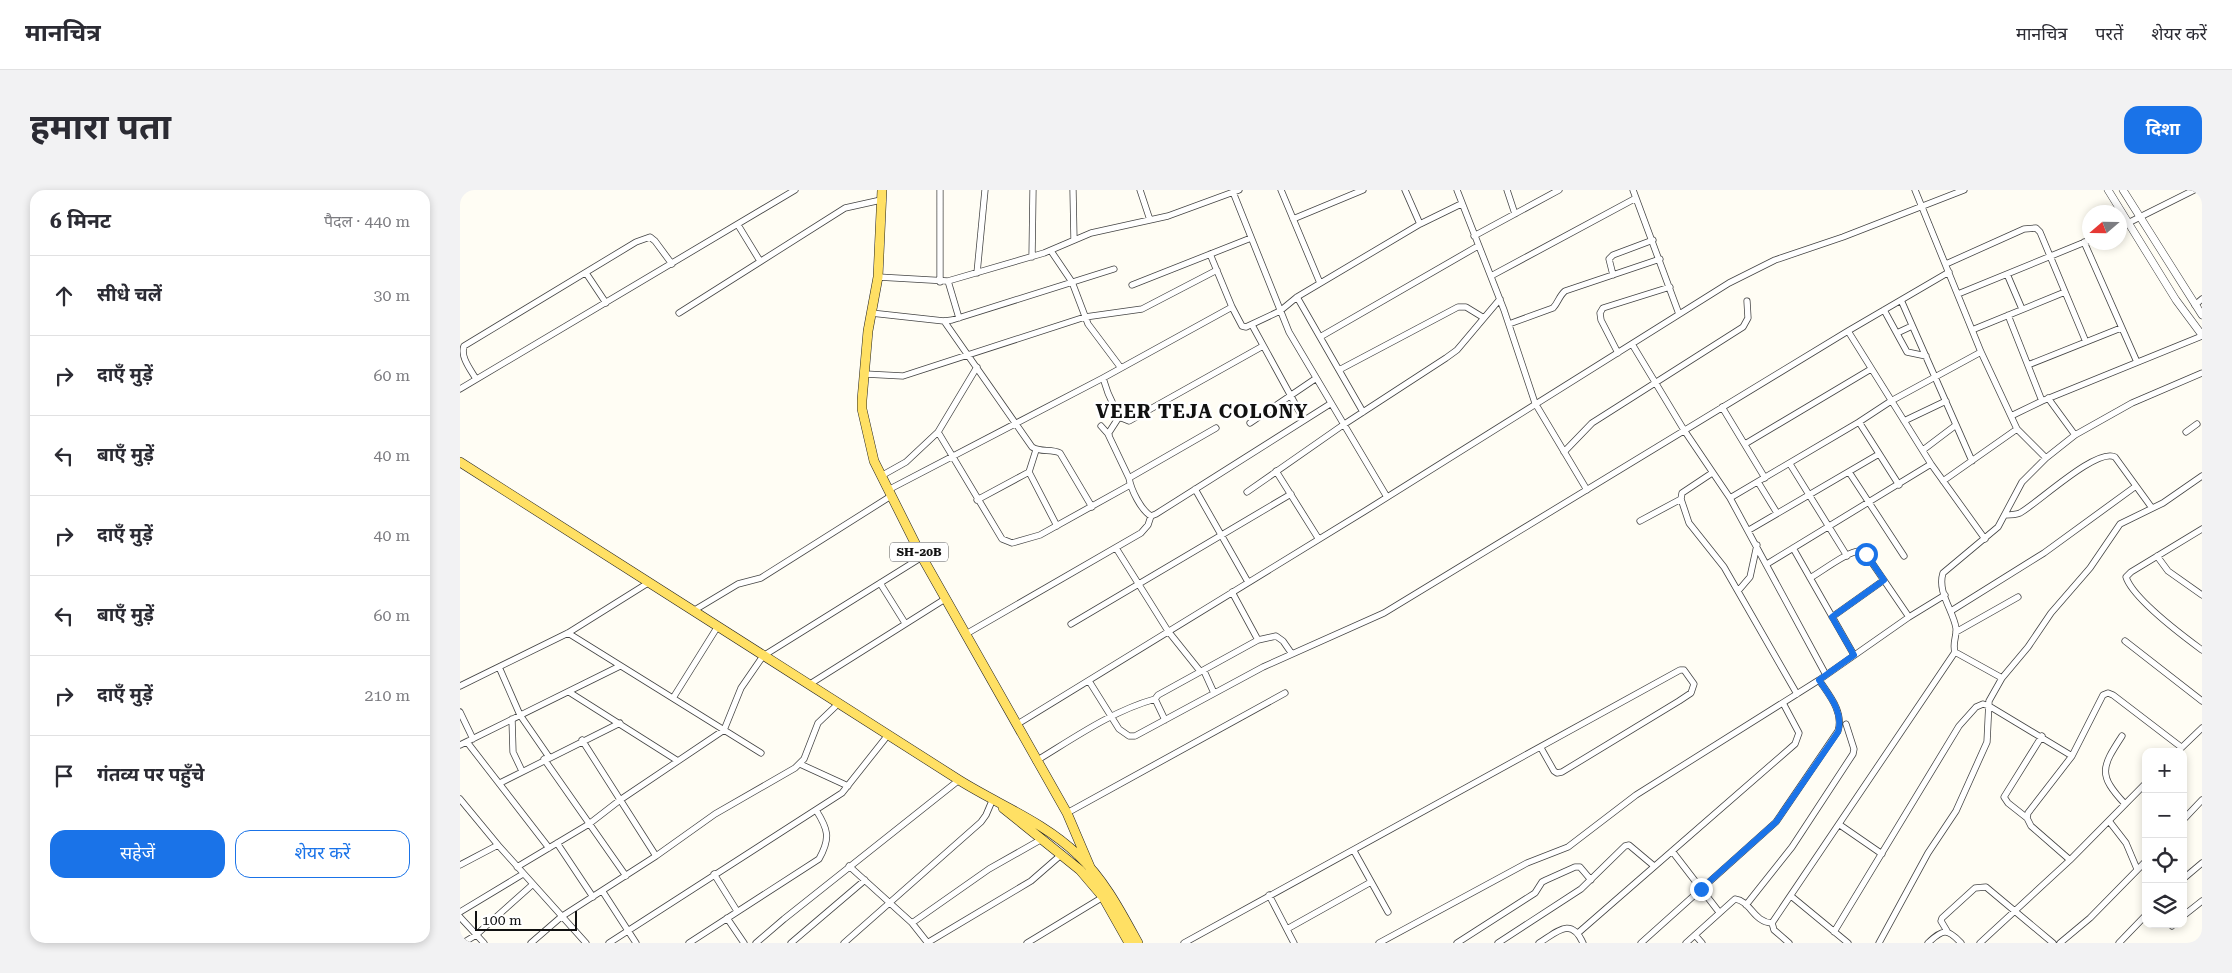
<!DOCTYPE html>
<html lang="hi">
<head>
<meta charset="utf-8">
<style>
	:root { --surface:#fff; --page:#f2f2f3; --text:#2b2b33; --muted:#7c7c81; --line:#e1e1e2; --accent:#1a73e8 }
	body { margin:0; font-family:"Roboto Serif","Noto Sans Devanagari",serif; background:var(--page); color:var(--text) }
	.controls { position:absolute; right:15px; bottom:15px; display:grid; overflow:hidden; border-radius:10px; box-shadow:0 2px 8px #0003 }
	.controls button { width:45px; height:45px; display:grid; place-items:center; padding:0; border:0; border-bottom:1px solid var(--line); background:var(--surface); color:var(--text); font:25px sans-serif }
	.compass { position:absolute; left:1622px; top:15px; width:45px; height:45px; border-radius:50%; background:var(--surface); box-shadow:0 2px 8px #0003; rotate:250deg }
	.scale { position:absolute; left:15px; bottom:12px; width:102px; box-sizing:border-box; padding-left:5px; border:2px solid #111; border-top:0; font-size:14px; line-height:18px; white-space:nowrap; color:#111; -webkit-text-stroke:4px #fff; paint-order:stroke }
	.stop { position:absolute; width:15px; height:15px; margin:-11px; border:4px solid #1a73e8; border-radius:50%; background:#fff }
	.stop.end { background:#1a73e8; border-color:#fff; box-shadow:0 1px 5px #0008 }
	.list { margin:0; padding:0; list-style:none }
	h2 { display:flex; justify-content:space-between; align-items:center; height:65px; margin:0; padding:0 20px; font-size:21px }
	h2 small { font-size:16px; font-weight:400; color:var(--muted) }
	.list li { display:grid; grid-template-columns:32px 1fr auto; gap:15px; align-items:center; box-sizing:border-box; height:80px; padding:0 20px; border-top:1px solid var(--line) }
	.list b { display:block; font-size:19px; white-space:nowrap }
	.list em { font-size:16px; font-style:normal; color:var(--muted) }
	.actions { display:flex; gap:10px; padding:15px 20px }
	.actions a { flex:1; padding:11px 0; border:1px solid var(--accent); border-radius:15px; text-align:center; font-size:18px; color:var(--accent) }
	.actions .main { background:var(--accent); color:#fff }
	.icon { flex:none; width:28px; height:28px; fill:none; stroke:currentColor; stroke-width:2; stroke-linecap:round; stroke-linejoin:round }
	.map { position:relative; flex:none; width:1742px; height:753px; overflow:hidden; border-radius:15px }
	header { display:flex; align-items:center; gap:30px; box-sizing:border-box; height:70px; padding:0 25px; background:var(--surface); border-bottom:1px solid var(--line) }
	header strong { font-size:24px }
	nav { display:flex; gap:28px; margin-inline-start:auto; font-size:18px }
	.intro { display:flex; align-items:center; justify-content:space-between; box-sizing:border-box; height:120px; padding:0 30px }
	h1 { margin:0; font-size:35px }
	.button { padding:12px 22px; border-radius:15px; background:var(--accent); color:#fff; font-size:18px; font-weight:700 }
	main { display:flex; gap:30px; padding:0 30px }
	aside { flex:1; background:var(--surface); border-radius:15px; box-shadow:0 2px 8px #0003 }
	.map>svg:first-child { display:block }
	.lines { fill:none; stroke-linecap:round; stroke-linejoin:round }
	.minor-casing { stroke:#444; stroke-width:7 }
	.tertiary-casing { stroke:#444; stroke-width:8 }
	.primary-casing { stroke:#222; stroke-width:10 }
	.minor { stroke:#fff; stroke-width:5.5 }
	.tertiary { stroke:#fff; stroke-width:7 }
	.primary { stroke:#ffe064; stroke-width:9 }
	.route { stroke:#1a73e8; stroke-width:6 }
	.labels { text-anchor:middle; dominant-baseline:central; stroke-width:5; stroke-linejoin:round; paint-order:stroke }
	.shield { fill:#fff; stroke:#585858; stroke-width:1 }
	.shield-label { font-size:12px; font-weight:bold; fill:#111 }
	.district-label { font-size:19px; font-weight:bold; letter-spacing:1px; fill:#111; stroke:#fff }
</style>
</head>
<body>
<header>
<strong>मानचित्र</strong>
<nav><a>मानचित्र</a><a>परतें</a><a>शेयर करें</a></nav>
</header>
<div class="intro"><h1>हमारा पता</h1><a class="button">दिशा</a></div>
<main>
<aside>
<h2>6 मिनट<small>पैदल · 440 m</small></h2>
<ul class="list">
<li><svg class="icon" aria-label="ahead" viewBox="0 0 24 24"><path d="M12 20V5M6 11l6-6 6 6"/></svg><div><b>सीधे चलें</b></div><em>30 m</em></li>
<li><svg class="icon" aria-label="right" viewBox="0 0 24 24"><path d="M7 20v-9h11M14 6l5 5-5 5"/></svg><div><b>दाएँ मुड़ें</b></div><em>60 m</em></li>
<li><svg class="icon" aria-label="left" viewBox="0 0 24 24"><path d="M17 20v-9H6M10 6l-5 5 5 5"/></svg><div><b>बाएँ मुड़ें</b></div><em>40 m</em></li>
<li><svg class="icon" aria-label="right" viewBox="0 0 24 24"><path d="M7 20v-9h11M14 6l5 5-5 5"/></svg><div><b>दाएँ मुड़ें</b></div><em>40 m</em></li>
<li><svg class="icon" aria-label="left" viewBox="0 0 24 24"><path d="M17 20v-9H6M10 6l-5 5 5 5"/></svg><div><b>बाएँ मुड़ें</b></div><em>60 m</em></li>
<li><svg class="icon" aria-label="right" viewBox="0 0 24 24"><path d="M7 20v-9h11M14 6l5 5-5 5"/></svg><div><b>दाएँ मुड़ें</b></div><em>210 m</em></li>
<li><svg class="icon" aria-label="arrive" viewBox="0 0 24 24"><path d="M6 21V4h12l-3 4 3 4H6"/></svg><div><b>गंतव्य पर पहुँचे</b></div></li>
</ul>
<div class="actions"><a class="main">सहेजें</a><a>शेयर करें</a></div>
</aside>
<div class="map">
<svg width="1742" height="753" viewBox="0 0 1742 753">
	<rect width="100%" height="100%" fill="#fffdf4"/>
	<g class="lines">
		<g class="minor-casing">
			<path id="minor" d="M613,0L614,50
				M680,0L690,30
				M821,0L860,93
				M945,0L960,34
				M997,0L1044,120L1075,213L1127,300
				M1047,0L1055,24
				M1173,0L1219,124
				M1455,0L1521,162L1557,239L1586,268
				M773,2L829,142L927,307
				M833,29L903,0
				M278,35L300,71
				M1660,37L1734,0
				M1014,46L1099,0
				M1624,52L1677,172
				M591,61L612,92L628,134L661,178
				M750,64L772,117L782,136L786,137L820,121L837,107L960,34L1001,14
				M572,67L573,0
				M1486,74L1564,39L1576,38L1580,42L1626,152
				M126,83L146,113
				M517,83L525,0
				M1547,84L1562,119
				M1153,85L1149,69L1153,65L1193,50
				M1031,86L1176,8
				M418,87L488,91L584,63L631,43L708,26L779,0
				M488,91L499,128
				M480,92V0
				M672,95L791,48
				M1498,104L1630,50
				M837,107L903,222
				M1441,110L1512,271
				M1735,115L1742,109
				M1424,120L1447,162L1466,166
				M219,123L385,18L421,10
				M411,123L484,131L492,130L654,79
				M1548,125L1582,211
				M484,131L572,257C581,263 591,258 600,263L632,317
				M1049,134L1093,118C1098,113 1099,106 1105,101L1200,69
				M792,135L844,230
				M1512,140L1605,102
				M1388,141L1471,274L1525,349
				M1437,143L1452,136
				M860,147L1018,56
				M1172,154L1224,240L1270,308L1366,485
				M1158,163L1141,130L1140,123L1143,118L1210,97
				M1568,175L1661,138
				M879,180L998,117H1006L1024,128
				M1742,183L1672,213L1615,245L1586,268L1562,292L1538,337L1483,383C1477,402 1493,420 1496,438C1497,447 1492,453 1495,462L1542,488L1568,457L1591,423L1630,378L1660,334L1703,313L1742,286
				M405,184L443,186L625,127L682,119L757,80
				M643,188L648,203L659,227L669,231L803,156
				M16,189C11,180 0,167 4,156L176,52L190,47L195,51L212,74
				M0,199L335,0
				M1588,208L1615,245
				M1262,217L1305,288
				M1551,226L1582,211L1742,146
				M659,227L648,244L669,288
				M1444,231L1486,211
				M1399,232L1439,295
				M790,233L855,189
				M641,236L649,245
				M756,238L669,288C671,300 681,320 691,326L696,324L870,214
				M478,242L542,349L552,353L580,345L670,295
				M1726,242L1737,234
				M1285,254L1411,179
				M576,260L569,282L597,336
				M1463,260L1496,235
				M1104,262L1132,233L1283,137L1288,128L1287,111
				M1330,274L1387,366
				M816,281L858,348
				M1389,282L1444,366
				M1252,283L1222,303L1221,309L1229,333L1264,377L1337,504
				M421,286L446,272L478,242L517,177
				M1483,291L1557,239
				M1298,292L1317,323
				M735,299L788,392
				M428,300L643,188L772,117
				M787,302L883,235L986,168L997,160L1040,109
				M1270,308L1399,232L1431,211L1521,162
				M517,310L569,282
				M1545,325C1550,325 1555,325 1560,323C1578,313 1637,257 1655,267L1692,318
				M1180,331L1221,309
				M1742,339L1671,382L1666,387C1673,409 1723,446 1742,460
				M1289,340L1419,264
				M656,358L708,441L740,481H744L754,503
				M1333,358L1394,465
				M1697,366L1708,381L1742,405
				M1307,374L1471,274
				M1350,388C1361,382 1388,361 1399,361C1403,361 1403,362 1406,364L1449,427
				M420,393L445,433
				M1278,401L1290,387L1297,355
				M772,402L798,450
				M233,421L278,394L301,388L431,306
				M1491,421L1584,363L1676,296
				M1372,427L1424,390
				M611,434L831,304
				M1496,442L1558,407
				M108,443L301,563
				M506,444L681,343L688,335L691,326
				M1665,451L1742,511
				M39,477L60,525L89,567
				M629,491L659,539L669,546H675L803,477L924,423L1388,141L1489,82
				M350,494L485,409
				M0,496L108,443L188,393
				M109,502L218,571
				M213,508L258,436
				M0,522L13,549
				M52,529L53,562L62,581
				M705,530L695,509L698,505L798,450L816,446L823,451L832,464
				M556,535L905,321L1269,93L1315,70L1383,47L1504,0
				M1662,546C1641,578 1638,585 1665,614
				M122,550L196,666
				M7,552L89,658
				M0,555L160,476
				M1717,562L1742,538
				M84,569L166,686
				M576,571C614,548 652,521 695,509
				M340,574L388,596
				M40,593L160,533
				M0,609L38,655L0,675
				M607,623L825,503
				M1567,628L1548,613L1544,607L1582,546
				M1723,630L1742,610
				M1649,631L1666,653L1677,679
				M1380,635L1422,664
				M97,653L133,707
				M38,655L126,753
				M894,661L928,722
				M1212,661L1259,722
				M1610,670L1571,636L1567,628L1568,623L1612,566L1643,505L1648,503L1653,505L1721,557
				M389,676L452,733L467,752
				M57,677L129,634L160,610L264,540L281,498L303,466L462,367
				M254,684L277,721
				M1723,689L1742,673
				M143,702L176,753
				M809,705L834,753
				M1331,706L1388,753
				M1286,715L1332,657L1393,564L1394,559L1386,534
				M0,722L63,684
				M1723,726L1742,711
				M0,727L24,753
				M267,728L284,753
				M452,733L529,679L582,649
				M1712,736L1713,734
				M827,739L911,692
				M1487,741L1481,731L1482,728L1515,698L1526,697L1593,753
				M1374,742L1499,536L1516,517L1523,514L1529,516L1612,566
				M1118,743L1335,554L1339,543L1323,513
				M1235,745L1242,753
				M3,753L16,745L72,695
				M71,753L101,727L196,666L255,624L335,578L344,569L358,533L379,513
				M149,753L382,603L428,545
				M229,753L359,669C371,648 368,639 356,620
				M296,753L324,729L499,590
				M331,753L405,690
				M384,753L521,632L526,625L532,611
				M467,753L571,691L602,664
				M567,753L643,707
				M724,753L1220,480H1224L1234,494L1231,503L1219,511L1102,582L1097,583L1094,581L1081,558
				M919,753L1067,673L1108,657L1176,605L1359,490L1449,427L1485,405
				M997,753L1075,703L1082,692L1086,690L1115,677H1120L1131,690
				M1038,753L1121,699L1165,656L1169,655L1194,676
				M1079,753C1097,742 1111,726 1123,753
				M1181,753L1316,632L1378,541C1384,522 1369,505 1359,490
				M1226,753L1275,709C1291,711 1293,732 1312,733
				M1329,753L1314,740L1312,733L1495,462
				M1419,753L1468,663L1496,621L1527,552L1529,511L1542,488
				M1468,753C1483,739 1487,738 1501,753
				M1520,753L1610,670L1686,593
				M1600,753L1630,728L1686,671
				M1659,753L1686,725"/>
		</g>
		<g class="tertiary-casing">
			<path id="tertiary" d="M1648,0L1716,110L1742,145
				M1663,0L1742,125"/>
		</g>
		<g class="primary-casing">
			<path id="primary" d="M422,0L418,87L408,141L402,210V219L414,271L462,367L607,623L630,677L632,693
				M0,272L499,590C539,615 584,632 618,665C644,689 661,722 678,753
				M543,618L620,680L643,707L669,753"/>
		</g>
		<use href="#minor" class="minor"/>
		<use href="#tertiary" class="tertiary"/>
		<use href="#primary" class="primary"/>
	</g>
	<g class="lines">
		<path class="route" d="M1241,699L1316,632L1378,542C1384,522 1369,505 1359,490L1394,465L1372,427L1424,390L1406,364"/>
	</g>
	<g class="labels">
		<rect class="shield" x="430" y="352.5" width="58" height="19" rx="4"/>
		<g class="shield-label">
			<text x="459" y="362">SH-20B</text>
		</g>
		<g class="district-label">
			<text x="742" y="221">VEER TEJA COLONY</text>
		</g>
	</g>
</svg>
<div class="controls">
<button>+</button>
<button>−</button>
<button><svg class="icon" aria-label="locate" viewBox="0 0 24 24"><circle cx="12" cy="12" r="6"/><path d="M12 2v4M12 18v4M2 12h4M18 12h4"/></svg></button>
<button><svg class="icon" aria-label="layers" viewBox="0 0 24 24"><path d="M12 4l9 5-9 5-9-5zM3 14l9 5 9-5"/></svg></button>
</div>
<svg class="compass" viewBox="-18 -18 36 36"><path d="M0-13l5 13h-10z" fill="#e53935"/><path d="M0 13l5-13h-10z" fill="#7c7c81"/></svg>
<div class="scale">100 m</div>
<div class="stop" style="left:1406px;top:364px"></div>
<div class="stop end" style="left:1241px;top:699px"></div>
</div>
</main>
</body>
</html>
